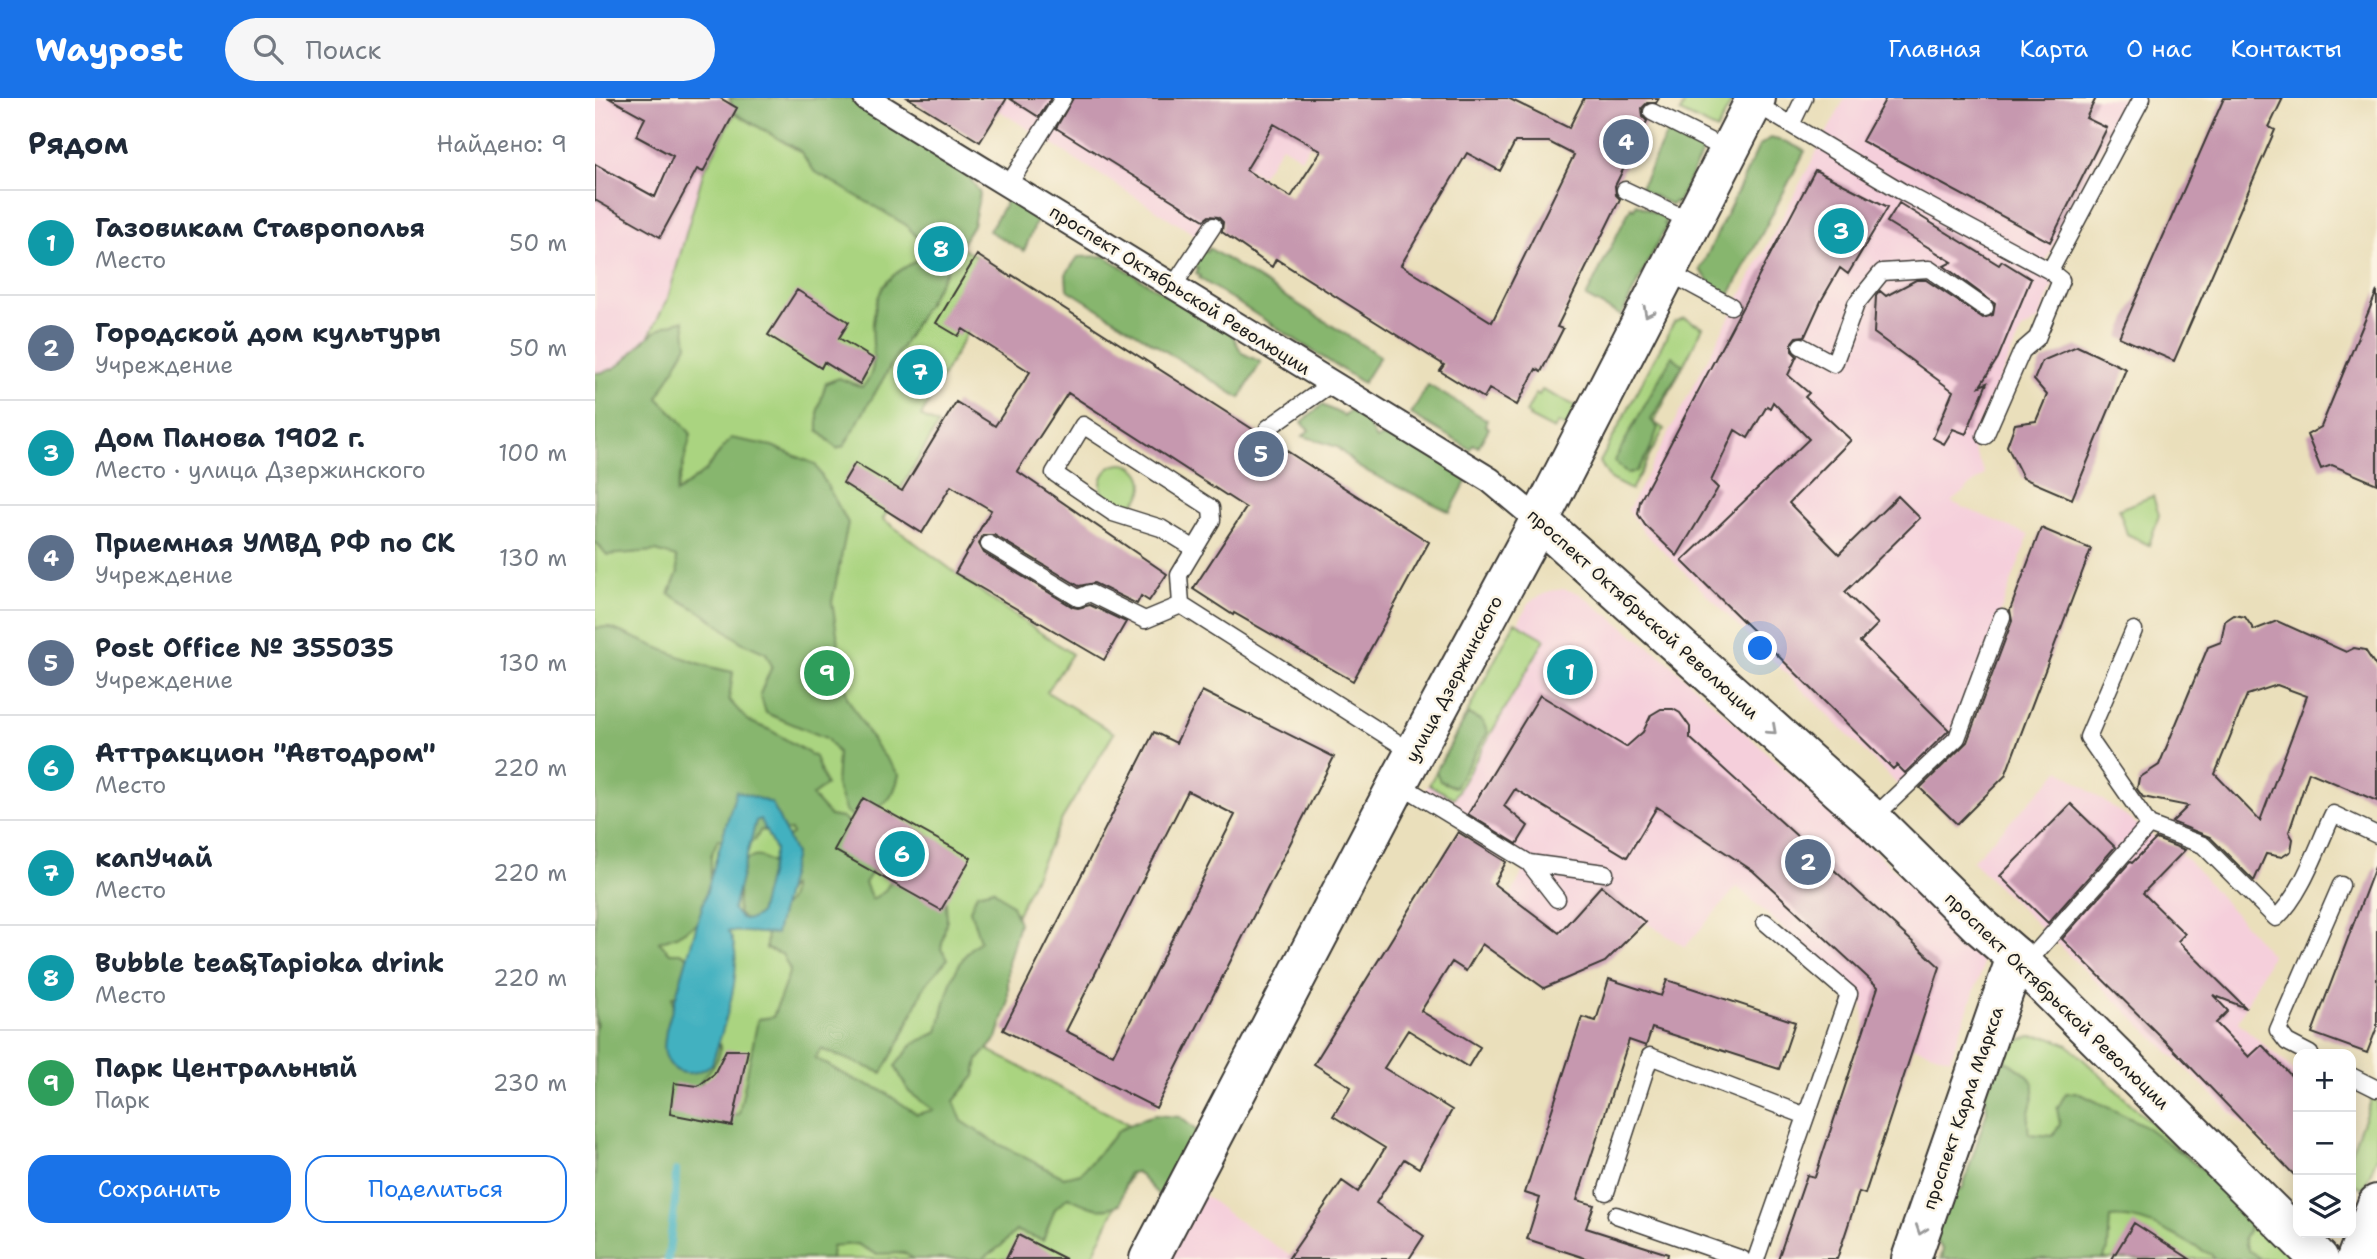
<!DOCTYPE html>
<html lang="ru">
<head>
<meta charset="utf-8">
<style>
	:root { --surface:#fff; --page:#f6f6f7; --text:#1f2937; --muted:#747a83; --line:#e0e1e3; --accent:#1a73e8 }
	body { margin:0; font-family:"Shantell Sans",sans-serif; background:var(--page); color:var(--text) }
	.controls { position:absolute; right:21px; bottom:21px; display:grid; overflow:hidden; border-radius:14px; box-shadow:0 4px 18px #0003 }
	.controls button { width:63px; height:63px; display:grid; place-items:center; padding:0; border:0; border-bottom:2px solid var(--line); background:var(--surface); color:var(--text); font:35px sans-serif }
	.you { position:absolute; left:1166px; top:551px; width:24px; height:24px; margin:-18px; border:5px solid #fff; border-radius:50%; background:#1a73e8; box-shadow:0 0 0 10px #1a73e833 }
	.badge { display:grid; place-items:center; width:46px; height:46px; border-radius:50%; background:var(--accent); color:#fff; font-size:23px; font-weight:700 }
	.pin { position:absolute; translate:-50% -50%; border:4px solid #fff; box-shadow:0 2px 7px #0006 }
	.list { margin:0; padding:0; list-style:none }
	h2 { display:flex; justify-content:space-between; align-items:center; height:91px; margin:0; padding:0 28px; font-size:30px }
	h2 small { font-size:23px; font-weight:400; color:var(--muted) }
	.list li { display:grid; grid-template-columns:46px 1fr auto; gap:21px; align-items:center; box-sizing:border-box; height:105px; padding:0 28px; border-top:2px solid var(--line) }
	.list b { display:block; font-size:26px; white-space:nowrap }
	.list p { margin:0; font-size:23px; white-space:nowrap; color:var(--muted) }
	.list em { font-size:23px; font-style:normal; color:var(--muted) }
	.actions { display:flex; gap:14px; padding:21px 28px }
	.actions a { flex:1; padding:16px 0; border:2px solid var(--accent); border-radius:21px; text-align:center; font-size:24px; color:var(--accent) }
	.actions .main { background:var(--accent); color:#fff }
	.icon { flex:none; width:38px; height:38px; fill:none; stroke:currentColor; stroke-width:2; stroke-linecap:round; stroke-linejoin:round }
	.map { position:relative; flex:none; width:1782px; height:1161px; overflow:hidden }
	header { display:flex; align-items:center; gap:42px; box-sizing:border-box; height:98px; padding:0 35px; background:var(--accent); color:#fff }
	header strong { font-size:33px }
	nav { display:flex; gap:38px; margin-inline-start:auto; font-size:24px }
	.search { width:490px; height:63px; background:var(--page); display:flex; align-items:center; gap:18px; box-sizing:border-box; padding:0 24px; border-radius:38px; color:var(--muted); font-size:26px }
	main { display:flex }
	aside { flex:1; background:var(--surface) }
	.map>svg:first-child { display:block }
	.built { fill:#f5cfdb }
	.green { fill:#aad480; stroke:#63784e; stroke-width:2; fill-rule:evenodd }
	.forest { fill:#87b66e; stroke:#526945; stroke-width:2; fill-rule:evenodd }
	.water { fill:#43b1c0; stroke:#30666e; stroke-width:2; fill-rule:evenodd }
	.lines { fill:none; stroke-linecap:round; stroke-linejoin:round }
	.stream { stroke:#43b1c0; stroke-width:8 }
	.building { fill:#c698af; fill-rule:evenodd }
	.service-casing { stroke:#3b3934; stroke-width:19 }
	.pedestrian-casing { stroke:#3b3934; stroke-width:28 }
	.tertiary-casing { stroke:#3b3934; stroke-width:42 }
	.secondary-casing { stroke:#3b3934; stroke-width:42 }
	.service { stroke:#fff; stroke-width:16 }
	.pedestrian { stroke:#fff; stroke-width:24 }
	.tertiary { stroke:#fff; stroke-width:38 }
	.secondary { stroke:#fff; stroke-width:38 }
	.oneway { stroke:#999 }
	.labels { text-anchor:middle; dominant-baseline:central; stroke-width:5; stroke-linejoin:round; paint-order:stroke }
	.street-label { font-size:18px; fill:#1c1c1c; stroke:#fcf5e5 }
</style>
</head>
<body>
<header>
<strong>Waypost</strong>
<div class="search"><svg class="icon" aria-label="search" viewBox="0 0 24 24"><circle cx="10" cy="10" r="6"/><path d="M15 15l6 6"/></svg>Поиск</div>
<nav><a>Главная</a><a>Карта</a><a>О нас</a><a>Контакты</a></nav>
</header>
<main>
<aside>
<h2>Рядом<small>Найдено: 9</small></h2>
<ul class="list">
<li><span class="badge" style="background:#0f9aa8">1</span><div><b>Газовикам Ставрополья</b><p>Место</p></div><em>50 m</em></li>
<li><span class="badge" style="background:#5c6f8a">2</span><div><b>Городской дом культуры</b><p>Учреждение</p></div><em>50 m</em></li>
<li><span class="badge" style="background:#0f9aa8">3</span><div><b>Дом Панова 1902 г.</b><p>Место · улица Дзержинского</p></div><em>100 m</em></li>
<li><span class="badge" style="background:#5c6f8a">4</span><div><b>Приемная УМВД РФ по СК</b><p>Учреждение</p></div><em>130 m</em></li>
<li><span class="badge" style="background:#5c6f8a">5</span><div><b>Post Office № 355035</b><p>Учреждение</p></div><em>130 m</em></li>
<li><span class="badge" style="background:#0f9aa8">6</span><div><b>Аттракцион &quot;Автодром&quot;</b><p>Место</p></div><em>220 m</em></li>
<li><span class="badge" style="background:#0f9aa8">7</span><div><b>капУчай</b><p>Место</p></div><em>220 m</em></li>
<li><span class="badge" style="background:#0f9aa8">8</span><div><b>Bubble tea&amp;Tapioka drink</b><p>Место</p></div><em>220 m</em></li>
<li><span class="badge" style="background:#2e9e5b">9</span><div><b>Парк Центральный</b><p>Парк</p></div><em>230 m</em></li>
</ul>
<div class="actions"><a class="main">Сохранить</a><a>Поделиться</a></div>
</aside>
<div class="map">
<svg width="1782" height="1161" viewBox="0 0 1782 1161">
	<rect width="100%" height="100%" fill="#fcf5e5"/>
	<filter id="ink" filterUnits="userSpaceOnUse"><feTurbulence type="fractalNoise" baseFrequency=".0143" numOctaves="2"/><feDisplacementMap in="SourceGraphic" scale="14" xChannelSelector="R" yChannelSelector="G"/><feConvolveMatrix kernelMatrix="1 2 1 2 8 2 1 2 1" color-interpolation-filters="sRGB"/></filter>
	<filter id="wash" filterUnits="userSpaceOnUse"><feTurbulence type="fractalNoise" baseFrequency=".00686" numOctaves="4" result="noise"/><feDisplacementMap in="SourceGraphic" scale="28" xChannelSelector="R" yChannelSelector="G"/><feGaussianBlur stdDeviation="1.57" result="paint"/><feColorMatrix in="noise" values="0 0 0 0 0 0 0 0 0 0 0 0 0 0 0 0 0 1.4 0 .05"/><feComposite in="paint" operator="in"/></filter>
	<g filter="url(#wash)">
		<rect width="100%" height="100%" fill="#eadfbb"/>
		<path class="built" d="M3,0H114L140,15L108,75L73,200L19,309L0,302V6Z
			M384,0H747L706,60L687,48L666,78L653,70L605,140Z
			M1250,0H1533L1445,174L1459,184L1444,222L1426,233L1376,346L1390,376L1356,404L1434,437L1359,639L1308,692L1050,435L1033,412Z
			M968,491L984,495L1063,555L1387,852V872L1355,961L1270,932L1267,901L1142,789L1090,849L1050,824L1010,864L949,890L889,848L930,770L830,693L935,503L955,493Z
			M1465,672L1594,763L1676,857L1643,924L1703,976V1068L1692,1069L1377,763Z
			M609,1097L639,1120L701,1161H574Z"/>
		<path class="green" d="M1092,0H1136L1138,1L1122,32L1085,14Z
			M140,15L406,173L326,318L343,327L288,421L400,504L477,556L452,594L519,635L467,721L365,937L554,1037L496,1161H0V302L19,308L73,200L108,75Z
			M1089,220L1108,229L1059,324L1069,331L1036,392L1015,381L1005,364L1079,224ZM1077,259L1088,267L1056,322Z
			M947,292L981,308L971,329L963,325L959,332L934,319L935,317L931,315L941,295L944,297Z
			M506 387a21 21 0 1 1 42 0a21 21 0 1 1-42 0Z
			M1558,398L1564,417L1554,447L1532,436L1524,411Z
			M920,524L950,541L859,700L834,687ZM873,616L887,623L892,634L859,689L845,683Z
			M1435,938L1455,939L1473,947L1702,1161H1345L1411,958L1419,945Z
			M1777,1000L1782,1001V1058L1769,1091L1756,1085V1054Z"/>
		<path class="forest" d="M134,0H277L344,58L374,79L385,95L378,127L249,348L242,351L223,332V312L231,285L244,280L267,289C286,273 275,246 278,225C279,216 282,201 286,193C294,175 318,165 334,156L348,164L357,147L344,139H322L311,127L219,73L205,53L140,15Z
			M1075,29L1110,49L1082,106L1079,104L1077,107L1045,91Z
			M1175,40L1192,44L1210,53L1135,197L1120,190L1105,172L1164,48Z
			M416,96L445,115L429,153L394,133Z
			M1041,106L1072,121L1069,126L1072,127L1026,218L991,199L1036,109L1039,111Z
			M614,150L785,258L768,285L604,180L605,178L601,175L603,171L598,168L608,152L612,154Z
			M510,158L610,222L635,233L647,255L666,264L645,300L472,191L471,176L483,159Z
			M89,222L92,247L63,300L83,320L96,336L81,395L110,373L136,340L177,348L220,366L253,425L237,504L252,599L279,645L304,677C298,706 286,709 261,719L251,715L241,687L243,655L231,640L171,615L165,596L177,568L171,555L146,544L111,517L74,496L83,474L81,459L61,453L12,457L0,443V275C30,275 40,244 63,232C70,227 81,225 89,222Z
			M1077,258L1088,267L1056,322L1063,330L1054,354L1041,374L1032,375L1019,363Z
			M833,287L892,322L890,327L894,330L883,349L878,346L875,351L816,316Z
			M727,307L750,318L755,312L772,325L781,341L803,335L873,380L855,414L763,369L742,349L708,338L714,332L707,324Z
			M13,529C55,545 94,566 138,574L134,602L153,623L175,632L220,659L231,687L217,698L235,718L247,720L264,732L283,765L270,785L277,801L289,794L302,773L350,793L352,820L346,851L353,861L330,887L306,941L287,975L226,951L220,960L258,981L286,992L322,1016L338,1012L314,994L300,968L318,946L343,934C351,902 356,863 385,843L375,812L382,795L398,791L417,807L424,825L413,865V906L402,940L383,962L380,978L359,1003L367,1023L396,1042L468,1079L486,1075L524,1032L550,1020L560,1017L585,1019L607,1037L582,1117L542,1074L533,1075L525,1106C505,1116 492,1108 473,1099L460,1111L448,1142L421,1133L406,1148L387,1161H319L309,1155L281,1156L262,1146L237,1148L236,1161H0V929L2,926L0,919V530ZM166,732L181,736L196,732L197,736L187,744L186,774C167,756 161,752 139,771C141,780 144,791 143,800C142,817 141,816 157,826L169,809L186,800L196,788C197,804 189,809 176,817L172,826L171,851L187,856L195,872L178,919L163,921L144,1016L127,1020L106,998L107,981C147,941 114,934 79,914L77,898L85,897L98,863L88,855H75L64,844L81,838L106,823L115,795L116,758L123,741L148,749L160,742Z
			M873,616L887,623L893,634L860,689L845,683L841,673Z
			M1410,963C1462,989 1427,998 1434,1036L1458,1038L1465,1026L1462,1011L1471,995H1484L1547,1026L1638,1094L1656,1127L1649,1140L1653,1152L1666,1161H1619L1617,1157C1585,1142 1551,1116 1515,1120L1513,1151L1508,1161H1348V1151L1340,1142L1355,1088L1367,1092L1392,1013L1390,993L1402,967Z"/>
		<path class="water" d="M141,693L177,705L200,756L181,836L133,833C154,865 127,932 117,966C103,977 81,981 72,961C67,952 70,942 71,932ZM165,721L180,752L164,816C154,825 145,823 138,811L161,723Z"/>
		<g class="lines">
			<path class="stream" d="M73,1161L80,1103L81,1073"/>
		</g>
		<g id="blocks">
			<path class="building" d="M14,0H125L142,10L108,74L102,71L65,139L0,102V66L60,99L78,58L41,38L50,20Z
				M313,0H412L385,44Z
				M414,0H456L444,19Z
				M478,0H913L974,30L989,0H1064L1061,5H1052L1047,10L1048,19L1052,23L1020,88L1021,97L1025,101L962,229L968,231L946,274L941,271L922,307L894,291L889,300L845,273L849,267L681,161L677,169L627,134L628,124L623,119L614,118L609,122L461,30ZM679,26L726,53L696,99L651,72ZM920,44H954L979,57L897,224L806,167L872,55L905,73Z
				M1291,0H1501L1491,20L1512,30L1455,144L1267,43Z
				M1629,0H1688L1674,29L1680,32L1579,263L1524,239Z
				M1220,72L1293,109L1253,176L1245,170L1226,203L1210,238L1201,239L1197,244V253L1202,258L1193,277L1214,295L1210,299L1256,342L1194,405L1244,456L1303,398L1325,420L1250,494L1283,526L1265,544L1354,632L1310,675L1302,667L1298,671L1087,463L1214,341L1178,304L1175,310L1172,308L1153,340L1140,332L1116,383L1123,390L1082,458L1050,427L1043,416L1045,403Z
				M1304,105L1404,167L1407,163L1436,181L1403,260L1385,288L1392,285L1371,336L1358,331L1349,346L1338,340L1358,293L1279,235L1281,198L1285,193L1291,198L1321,182H1331L1388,220L1398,217L1400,206L1349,168L1357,164L1292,124Z
				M382,157L416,179L417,177L834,444L758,583L639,515L638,517L598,491L651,410L473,295L422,373L572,476L554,503L546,498L542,506L499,485L484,488L399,437H388L384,446L389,455L478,509L483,510L495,507L531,524L509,562L360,475L396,412L356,388L327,435L248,385L260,365L307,393L361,304L400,328L435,274L368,231L363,238L341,225Z
				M202,192L254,224L244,240L279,261L265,286L229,264L226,270L173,237Z
				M1782,193V386L1737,367L1726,371L1712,337L1726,329Z
				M1482,248L1531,271L1477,401L1428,380L1412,348L1420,326L1441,323L1452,297L1439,282L1447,263Z
				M1446,430L1496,451L1410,678L1362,726L1325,690L1372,644L1417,523L1415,512Z
				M1639,517L1650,519L1659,532L1682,523L1751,554L1759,550L1770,552L1782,570V703L1714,674L1694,734L1698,741L1696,753L1687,759L1671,756L1659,783L1615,739L1577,724L1593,708L1548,699L1542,691L1544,680L1564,667L1613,549L1626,544L1630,523ZM1682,587L1712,598L1665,723L1620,676L1652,597Z
				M607,593L739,659L561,1010L408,932L559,634L581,645ZM593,693L640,717L518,957L471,933Z
				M945,597L1031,649L1048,634L1056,617L1066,611H1078L1085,615L1095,629V640L1345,869L1270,1096L1264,1094L1242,1161H1183L1212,1077L1220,1079L1283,889L1158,773L1062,709L1032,759L920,691L909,708L933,728L922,746L873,716Z
				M268,700L376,760L346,812L239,752Z
				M1476,706L1520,749L1453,825L1405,778Z
				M863,734L911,764L899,786L964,835L1006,788L1050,824L1010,864L949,890L887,846L871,873L857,864L826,913L885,949L873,969L813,932L789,970L857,1012L824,1070L809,1061L781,1105L829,1138L814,1161H693L747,1083L763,1094L790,1050L738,1018L756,989L719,966Z
				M1561,741L1590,752L1548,795L1590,836L1583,843L1651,910L1618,897L1633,913L1621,925L1654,959L1667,947L1703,985V1081L1587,960L1467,841L1535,764L1537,765Z
				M1780,769H1782V929L1772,955L1717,935Z
				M1014,881L1066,898L1072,882L1200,924L1184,971L1057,930L1051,948L1034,942L982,1102L999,1107L991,1130L1073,1156L1072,1161H993L932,1141L945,1100L930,1095L987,919L1001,923Z
				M131,952H153L137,1028L75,1016L79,985L103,988L119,976Z
				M1539,1125L1595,1161H1517Z
				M423,1137L471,1161H411Z"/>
		</g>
	</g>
	<g filter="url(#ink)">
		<use href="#blocks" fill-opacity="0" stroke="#3b3934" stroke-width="2"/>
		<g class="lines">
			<g class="service-casing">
				<path id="service" d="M1158,4L1306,93L1455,173L1466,182L1442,240L1427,253L1390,338
					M1057,14L1134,53
					M1196,27L1209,0
					M414,86L468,0
					M1030,92L1098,124
					M1455,173L1547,0
					M1073,174L1136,208
					M579,187L618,128
					M1206,248L1239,266L1261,206L1287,174L1334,171L1390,210
					M673,330L737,285
					M394,446L483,500L495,495L550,522L586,507
					M600,451L566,430L518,415L459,375L488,327L616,410L617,422L584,477L586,507L820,656
					M803,685L934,765L1010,775
					M1277,721L1362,640L1407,519
					M1554,727L1608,747L1681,820C1707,797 1723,747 1738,716L1782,737
					M934,765L962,801
					M1429,868L1554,727L1493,639L1539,532
					M1715,956L1692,944L1683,932L1746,787
					M1756,978L1782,991
					M1011,1094L1055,958L1211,1018
					M1021,1117L1147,1161
					M1161,1161L1254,896L1170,824"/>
			</g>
			<g class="pedestrian-casing">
				<path id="pedestrian" d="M271,0L895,382L944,423"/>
			</g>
			<g class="tertiary-casing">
				<path id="tertiary" d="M1421,859L1724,1161
					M554,1161L803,685L944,423"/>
			</g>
			<g class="secondary-casing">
				<path id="secondary" d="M1161,0L944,423L1277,721L1384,827L1421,859L1316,1161
					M1761,1161L1782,1106"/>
			</g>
			<use href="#service" class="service"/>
			<use href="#pedestrian" class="pedestrian"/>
			<use href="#tertiary" class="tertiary"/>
			<use href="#secondary" class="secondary"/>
		</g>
		<defs><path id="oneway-chevron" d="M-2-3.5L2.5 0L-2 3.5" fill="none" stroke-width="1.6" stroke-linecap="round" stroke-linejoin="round" transform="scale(1.75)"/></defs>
		<g class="oneway">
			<use href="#oneway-chevron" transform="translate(1053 214) rotate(117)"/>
			<use href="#oneway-chevron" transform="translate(1177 632) rotate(42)"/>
			<use href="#oneway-chevron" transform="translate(1326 1132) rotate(109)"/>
		</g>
	</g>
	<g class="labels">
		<g class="street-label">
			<text transform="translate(585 192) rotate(32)">проспект Октябрьской Революции</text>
			<text transform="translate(1048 516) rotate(42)">проспект Октябрьской Революции</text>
			<text transform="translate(859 581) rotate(-62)">улица Дзержинского</text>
			<text transform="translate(1462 903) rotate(44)">проспект Октябрьской Революции</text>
			<text transform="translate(1368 1010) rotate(-71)">проспект Карла Маркса</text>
		</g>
	</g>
</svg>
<div class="controls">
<button>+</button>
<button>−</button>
<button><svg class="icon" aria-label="layers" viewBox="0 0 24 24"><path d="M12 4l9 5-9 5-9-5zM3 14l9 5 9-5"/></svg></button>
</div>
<div class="you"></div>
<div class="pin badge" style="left:975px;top:574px;background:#0f9aa8">1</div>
<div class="pin badge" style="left:1213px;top:764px;background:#5c6f8a">2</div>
<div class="pin badge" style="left:1246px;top:133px;background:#0f9aa8">3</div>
<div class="pin badge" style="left:1031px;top:44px;background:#5c6f8a">4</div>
<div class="pin badge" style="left:666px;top:356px;background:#5c6f8a">5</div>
<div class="pin badge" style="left:307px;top:756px;background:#0f9aa8">6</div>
<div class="pin badge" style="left:325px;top:274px;background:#0f9aa8">7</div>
<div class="pin badge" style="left:346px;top:151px;background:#0f9aa8">8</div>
<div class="pin badge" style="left:232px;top:575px;background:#2e9e5b">9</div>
</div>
</main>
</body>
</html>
